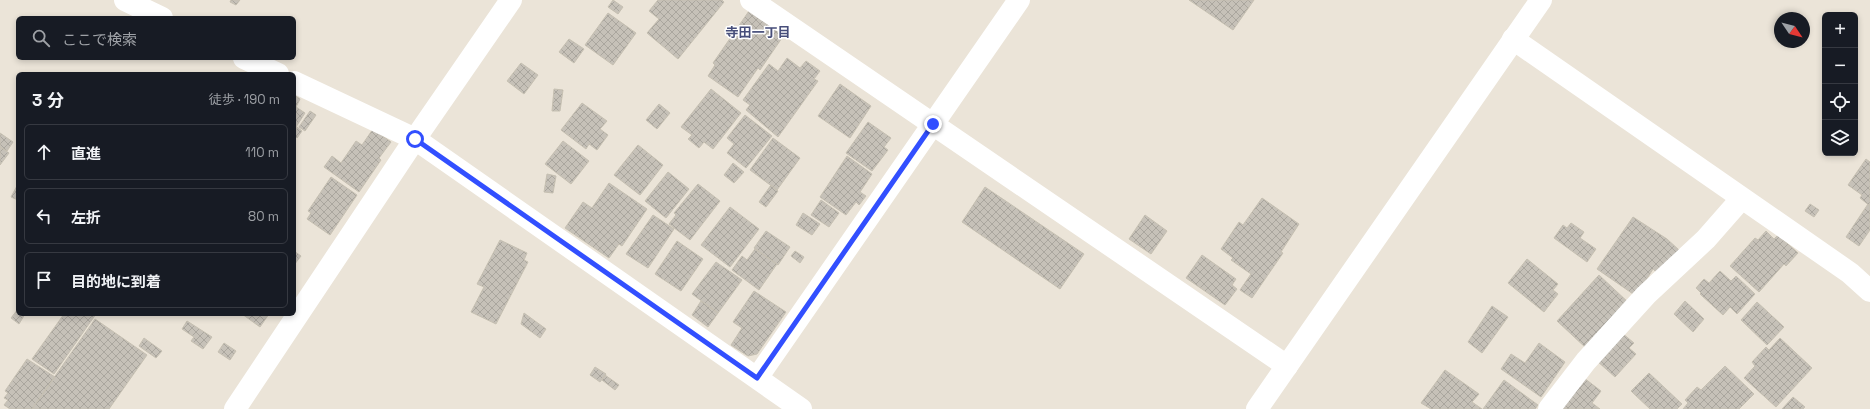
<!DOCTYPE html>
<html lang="ja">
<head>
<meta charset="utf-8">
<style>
	:root { --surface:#171b24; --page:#242831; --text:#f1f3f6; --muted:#9ea1a6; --line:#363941 }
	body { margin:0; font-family:"Space Grotesk","Noto Sans JP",sans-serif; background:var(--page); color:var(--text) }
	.controls { position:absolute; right:12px; top:12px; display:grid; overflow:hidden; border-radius:6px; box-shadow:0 2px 6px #0003 }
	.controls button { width:36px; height:36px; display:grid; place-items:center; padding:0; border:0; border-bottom:1px solid var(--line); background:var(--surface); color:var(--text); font:20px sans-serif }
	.compass { position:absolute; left:1774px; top:12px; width:36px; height:36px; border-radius:50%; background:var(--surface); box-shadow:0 2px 6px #0003; rotate:125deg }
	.stop { position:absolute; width:12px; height:12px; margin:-9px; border:3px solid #324fff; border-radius:50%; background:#fff }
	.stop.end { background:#324fff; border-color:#fff; box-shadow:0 1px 4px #0008 }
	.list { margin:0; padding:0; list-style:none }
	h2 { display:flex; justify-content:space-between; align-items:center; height:52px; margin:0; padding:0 16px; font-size:17px }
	h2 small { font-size:13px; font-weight:400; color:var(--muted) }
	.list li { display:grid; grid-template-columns:26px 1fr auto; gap:12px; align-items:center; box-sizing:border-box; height:56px; margin:0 8px 8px; padding:0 8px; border:1px solid var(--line); border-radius:6px }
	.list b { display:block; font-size:15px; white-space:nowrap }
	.list em { font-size:13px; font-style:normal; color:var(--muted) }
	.icon { flex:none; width:22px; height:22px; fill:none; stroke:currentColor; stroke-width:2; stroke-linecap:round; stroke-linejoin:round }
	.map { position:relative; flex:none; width:1870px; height:409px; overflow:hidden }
	.search { position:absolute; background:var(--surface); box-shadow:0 2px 6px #0003; left:16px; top:16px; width:280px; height:44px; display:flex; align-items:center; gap:10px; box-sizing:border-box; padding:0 14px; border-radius:6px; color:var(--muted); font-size:15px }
	.panel { position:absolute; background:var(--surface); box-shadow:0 2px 6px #0003; left:16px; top:72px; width:280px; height:244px; border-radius:6px }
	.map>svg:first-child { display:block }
	.building { fill:url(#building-cross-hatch); stroke:#c6c0b2 }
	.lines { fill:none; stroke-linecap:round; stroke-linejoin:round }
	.street { stroke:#fff; stroke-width:22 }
	.secondary { stroke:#fff; stroke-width:22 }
	.route { stroke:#324fff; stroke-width:5 }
	.labels { text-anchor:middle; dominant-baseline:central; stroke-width:3; stroke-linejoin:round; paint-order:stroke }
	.neighbourhood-label { font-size:13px; font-weight:bold; fill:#474e7a; stroke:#fff }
</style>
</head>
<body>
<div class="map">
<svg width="1870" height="409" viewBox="0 0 1870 409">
	<defs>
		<pattern id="building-cross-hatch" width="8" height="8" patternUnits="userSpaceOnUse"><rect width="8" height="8" fill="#c6c1b8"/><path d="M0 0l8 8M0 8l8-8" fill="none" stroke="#aaa69e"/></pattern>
	</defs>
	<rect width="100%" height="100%" fill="#ebe4d8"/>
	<path class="building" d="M231,0H240L236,5L230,2Z
		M613,0L623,7L618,14L608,7Z
		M658,0H722L724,2L678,59L647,33L659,19L649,11Z
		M1189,0H1254L1233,30Z
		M749,11L784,35L760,70L758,68L738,97L708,76L715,65L713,63Z
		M608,13L636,33L613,65L585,45Z
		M569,39L584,49L574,63L559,52Z
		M787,58L800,68L806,61L820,71L814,79L818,81L778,137L746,110L750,105L743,100L769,64L778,71Z
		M521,63L538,75L524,94L507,81Z
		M840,84L871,106L850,138L818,116Z
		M554,89L563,90L560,111H552Z
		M711,89L741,113L713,149L704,142L699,148L688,139L692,135L681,127Z
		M294,95L300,99L296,107L305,113L294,130Z
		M582,103L607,121L600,129L608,135L597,150L589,144L586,149L561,130Z
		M659,104L670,113L657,129L646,120Z
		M310,111L316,115L305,131L299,127Z
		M745,115L772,136L746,168L727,153L734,144L727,138Z
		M868,122L891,138L884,147L888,150L872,171L846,153Z
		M297,127L302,131L297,138L294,135Z
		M373,129L391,142L379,158L381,160L359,192L324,167L332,156L341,163L356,141L362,145Z
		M0,133L13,142L7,151L0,147Z
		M773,138L800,158L777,190L750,170Z
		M563,141L589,161L571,184L545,164Z
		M638,145L663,165L640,195L614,175Z
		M0,147L9,153L0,165Z
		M847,156L872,174L860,192L866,196L859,205L856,202L846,215L820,197Z
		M1866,159L1870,162V206L1860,198L1862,195L1848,185Z
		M733,163L744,172L734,183L724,175Z
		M668,172L689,189L666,218L645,201Z
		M547,174L556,176L553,193L544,192Z
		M331,177L357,195L330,235L307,219L311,213L308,211Z
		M609,183L647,209L622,246L619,244L609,258L565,228L583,202L592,208Z
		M18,184V200L11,197Z
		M698,184L720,201L690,240L669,224L676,215L674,213Z
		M771,185L778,191L766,207L759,202Z
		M985,187L1084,254L1060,289L962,222Z
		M1262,198L1299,224L1281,252L1283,253L1252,298L1240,290L1251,274L1231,260L1233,258L1221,249L1239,222L1243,225Z
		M821,200L839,213L829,227L811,215Z
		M1810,204L1819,210L1814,217L1805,211Z
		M1868,204L1870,206V230L1859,246L1846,237Z
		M730,207L759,229L730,267L701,245Z
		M803,213L820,224L812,235L796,225Z
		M653,215L674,229L648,268L626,254Z
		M1145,215L1167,231L1151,254L1129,239Z
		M1633,217L1667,239L1679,250L1657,273L1653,269L1636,296L1597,269Z
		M1571,223L1584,232L1580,238L1596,249L1587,262L1554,238L1563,225L1567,228Z
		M766,231L790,247L778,265L754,248Z
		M1766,231L1774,239L1778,235L1798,253L1786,266L1784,264L1759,292L1730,266L1755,238L1758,240Z
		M500,240L527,253L524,260L528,262L496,324L471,312L484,287L477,284Z
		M677,241L703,259L681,291L655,274Z
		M755,249L777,264L759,290L732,270L742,256L747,260Z
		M294,251L301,256L294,265Z
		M795,251L804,257L800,263L791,256Z
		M1202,255L1236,279L1232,285L1237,289L1225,305L1186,278Z
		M1527,259L1558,284L1553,290L1558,294L1544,312L1508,283Z
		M716,262L742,280L718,313L692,294Z
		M1720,271L1731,281L1736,276L1755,294L1737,314L1730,307L1723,315L1700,294L1701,293L1696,288L1704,279L1709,283Z
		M1599,275L1630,304L1586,348L1557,321Z
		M754,291L786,312L757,354L748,356L731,345L742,328L733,322Z
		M701,301L718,313L708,327L692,315Z
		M1685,301L1704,319L1693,332L1674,314Z
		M1757,302L1784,327L1767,345L1741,320Z
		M1492,306L1508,317L1482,353L1468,342Z
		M18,309V314H25L19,324L11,318Z
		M524,313L546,329L540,338L521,324Z
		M64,314H96L54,374L32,359Z
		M242,314H269L260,327Z
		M95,319L147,355L109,409H32Z
		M187,321L212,337L203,349L191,341L194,337L182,329Z
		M1622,333L1634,343L1629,348L1636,354L1615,377L1597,361Z
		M144,338L162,351L156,358L139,346Z
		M1780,338L1812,368L1776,407L1744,378L1755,366L1752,362L1766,347L1769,350Z
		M224,343L236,351L230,360L218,352Z
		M1539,343L1565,362L1541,397L1501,369L1511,354L1525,363Z
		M27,359L55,377L32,409H10L4,405L8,400L4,398L8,393L5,391Z
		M1725,366L1754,394L1739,409H1683L1688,403L1685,400L1697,387L1701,390Z
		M595,367L606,374L600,382L590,375Z
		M1445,370L1479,394L1472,402L1482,409H1431L1421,403Z
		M1649,373L1682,404L1677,409H1650L1631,391Z
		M605,375L619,385L615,390L602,380Z
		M1584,378L1601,391L1592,403L1600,409H1561Z
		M1504,380L1538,405L1535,409H1483Z
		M1793,397L1805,407L1803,409H1782Z"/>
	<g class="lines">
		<path class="street" d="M125,0L162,18
			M751,0L1287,366
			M1513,39L1850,273L1870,291
			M244,58L278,74
			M294,82L415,139L801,409
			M757,378L1019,0
			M235,409L415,139L511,0
			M1549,409L1586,361L1646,295L1706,239L1742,198"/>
		<path class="secondary" d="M1257,409L1541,0"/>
	</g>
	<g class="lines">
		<path class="route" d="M415,139L757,378L933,124"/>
	</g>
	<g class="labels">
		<g class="neighbourhood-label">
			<text x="758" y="32">寺田一丁目</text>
		</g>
	</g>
</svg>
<div class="controls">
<button>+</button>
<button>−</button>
<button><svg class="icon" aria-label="locate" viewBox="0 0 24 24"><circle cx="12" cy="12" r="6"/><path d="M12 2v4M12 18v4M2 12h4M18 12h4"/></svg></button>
<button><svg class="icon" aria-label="layers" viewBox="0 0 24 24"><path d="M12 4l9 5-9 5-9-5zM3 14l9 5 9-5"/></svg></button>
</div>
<svg class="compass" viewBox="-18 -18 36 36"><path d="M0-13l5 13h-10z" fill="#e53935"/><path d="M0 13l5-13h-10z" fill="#9ea1a6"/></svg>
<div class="stop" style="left:415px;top:139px"></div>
<div class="stop end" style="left:933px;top:124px"></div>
<div class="search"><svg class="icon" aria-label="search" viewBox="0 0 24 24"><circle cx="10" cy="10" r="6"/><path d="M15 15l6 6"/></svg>ここで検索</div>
<section class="panel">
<h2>3 分<small>徒歩 · 190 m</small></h2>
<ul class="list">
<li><svg class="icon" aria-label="ahead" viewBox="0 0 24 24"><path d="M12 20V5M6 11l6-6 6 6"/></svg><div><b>直進</b></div><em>110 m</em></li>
<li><svg class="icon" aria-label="left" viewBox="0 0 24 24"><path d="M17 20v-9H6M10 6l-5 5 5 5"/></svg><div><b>左折</b></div><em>80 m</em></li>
<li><svg class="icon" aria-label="arrive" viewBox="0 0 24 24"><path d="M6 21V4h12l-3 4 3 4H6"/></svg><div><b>目的地に到着</b></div></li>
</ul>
</section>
</div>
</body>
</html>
